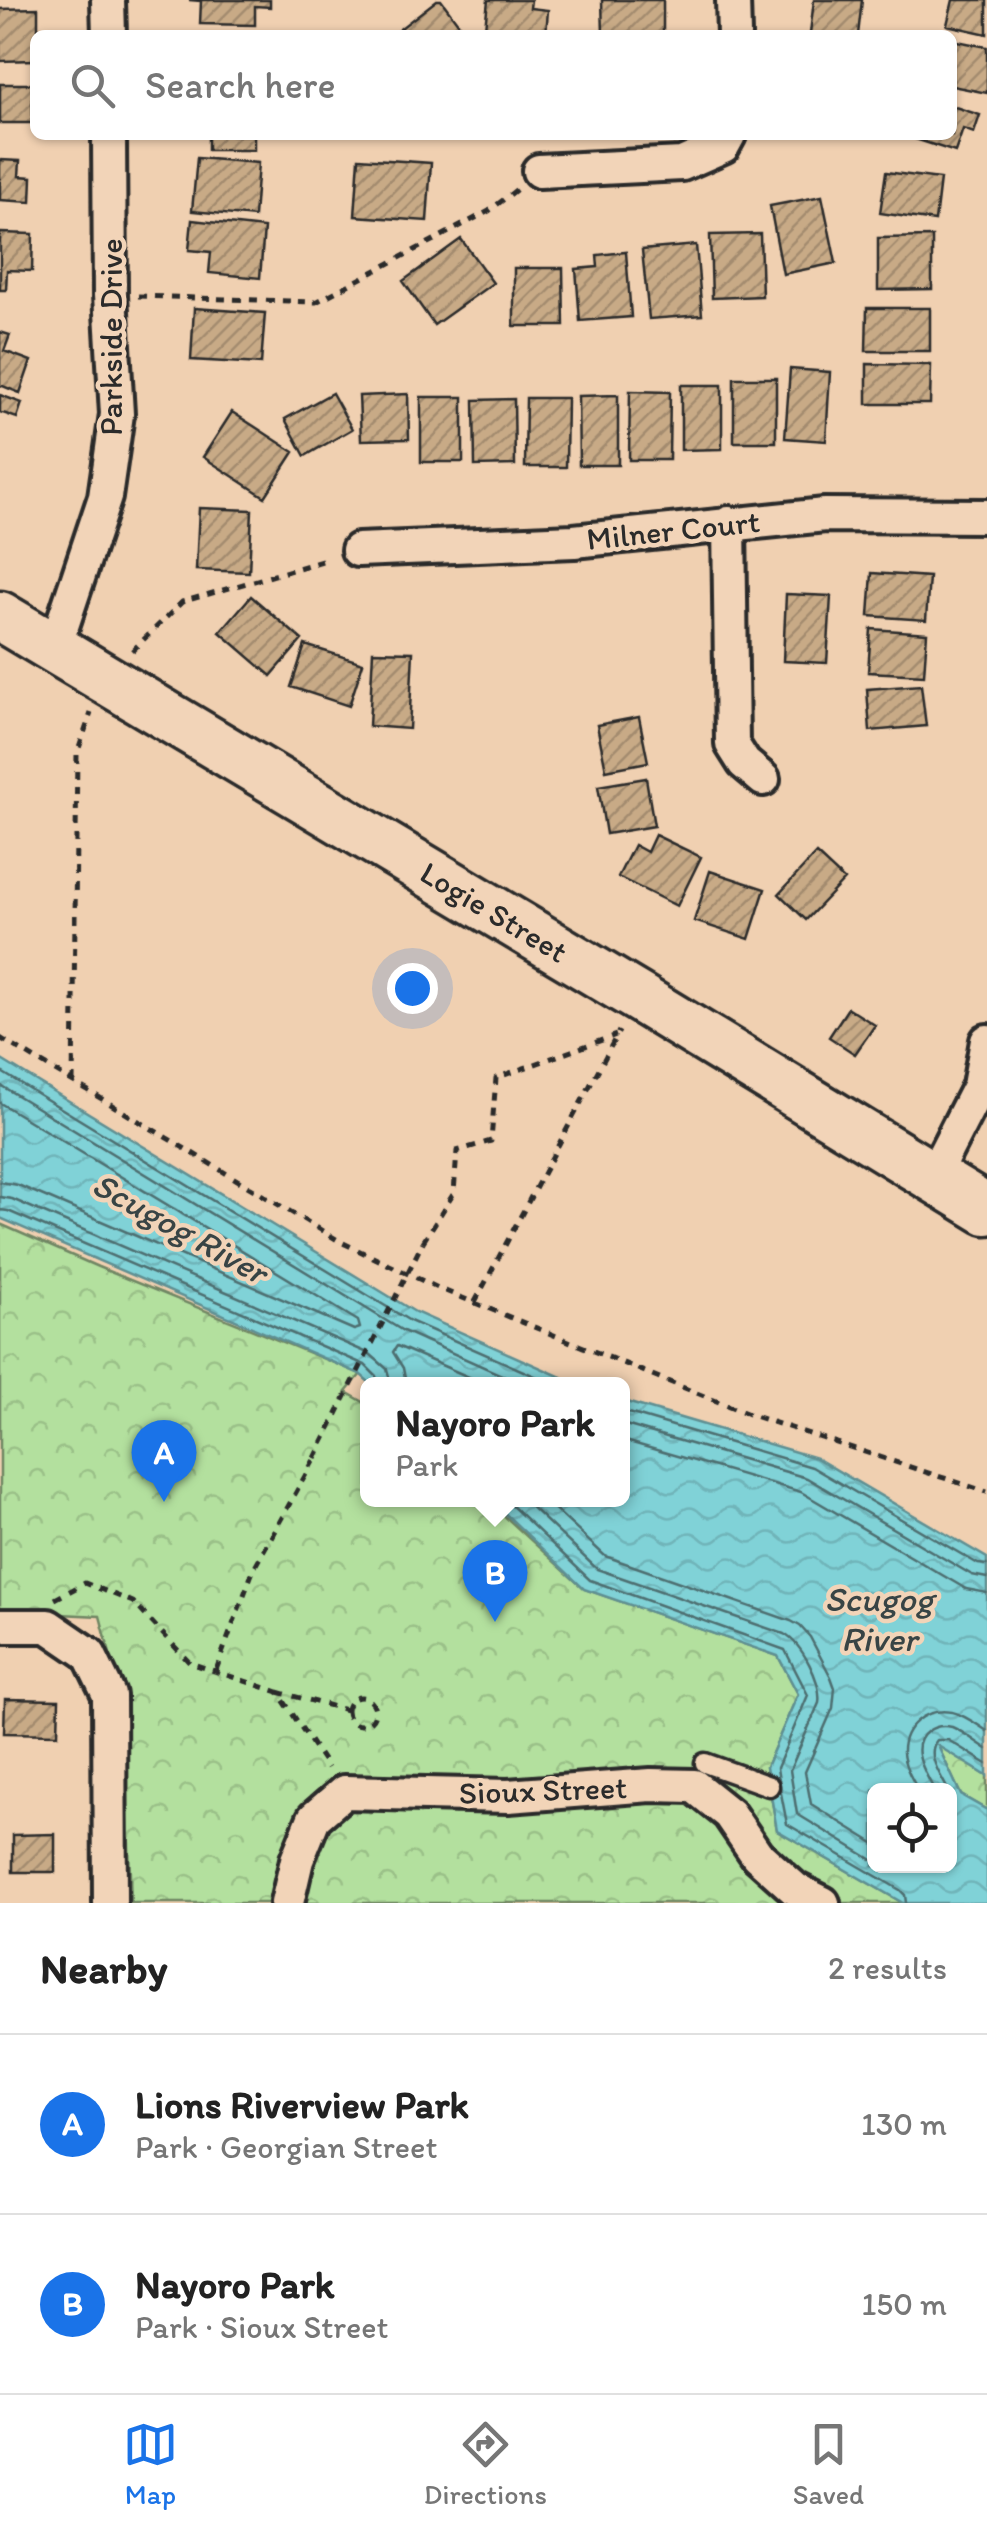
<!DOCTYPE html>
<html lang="en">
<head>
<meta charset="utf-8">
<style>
	:root { --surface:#fff; --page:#f2f2f2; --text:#222; --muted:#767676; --line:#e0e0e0; --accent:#1a73e8 }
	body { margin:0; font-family:Itim,sans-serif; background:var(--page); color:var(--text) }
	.controls { position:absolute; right:30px; bottom:30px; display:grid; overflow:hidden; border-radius:15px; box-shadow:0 2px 8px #0004 }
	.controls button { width:90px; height:90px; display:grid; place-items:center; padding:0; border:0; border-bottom:2px solid var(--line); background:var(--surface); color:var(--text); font:50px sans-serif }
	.you { position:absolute; left:412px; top:988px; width:35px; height:35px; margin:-25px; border:8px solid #fff; border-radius:50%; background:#1a73e8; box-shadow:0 0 0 15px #1a73e833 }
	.badge { display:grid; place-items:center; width:65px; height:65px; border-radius:50%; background:var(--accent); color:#fff; font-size:32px; font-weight:700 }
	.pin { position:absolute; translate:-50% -82px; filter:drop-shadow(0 2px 5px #0008) }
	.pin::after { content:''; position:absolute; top:52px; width:35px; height:30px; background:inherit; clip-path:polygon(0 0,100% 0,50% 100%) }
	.popup { position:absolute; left:360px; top:1377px; width:270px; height:130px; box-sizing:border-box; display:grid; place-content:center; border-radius:15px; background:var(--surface); filter:drop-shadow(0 2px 8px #0005); font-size:32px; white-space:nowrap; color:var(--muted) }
	.popup b { font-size:38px; color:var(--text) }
	.popup::after { content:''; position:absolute; left:50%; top:100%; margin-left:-20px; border:20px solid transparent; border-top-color:var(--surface) }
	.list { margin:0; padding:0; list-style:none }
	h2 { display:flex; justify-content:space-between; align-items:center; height:130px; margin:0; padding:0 40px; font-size:42px }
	h2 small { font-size:32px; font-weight:400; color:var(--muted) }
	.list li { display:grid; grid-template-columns:65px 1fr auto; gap:30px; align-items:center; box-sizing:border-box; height:180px; padding:0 40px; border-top:2px solid var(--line) }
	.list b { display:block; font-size:38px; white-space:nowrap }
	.list p { margin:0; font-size:32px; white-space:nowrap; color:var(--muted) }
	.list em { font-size:32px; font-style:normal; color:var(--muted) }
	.icon { flex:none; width:55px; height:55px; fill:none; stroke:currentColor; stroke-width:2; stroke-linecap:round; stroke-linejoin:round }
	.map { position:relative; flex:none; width:987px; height:1903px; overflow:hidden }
	.search { position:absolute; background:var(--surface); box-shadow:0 2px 8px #0004; left:30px; right:30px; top:30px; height:110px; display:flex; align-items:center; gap:25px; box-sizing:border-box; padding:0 35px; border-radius:15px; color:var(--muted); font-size:38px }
	.sheet { height:490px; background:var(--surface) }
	nav { display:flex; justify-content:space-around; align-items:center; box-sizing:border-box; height:140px; border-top:2px solid var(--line); background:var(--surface); font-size:28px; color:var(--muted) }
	nav a { display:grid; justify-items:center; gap:5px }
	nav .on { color:var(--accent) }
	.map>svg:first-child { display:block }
	.forest { fill:url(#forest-crowns); stroke:#6f8664; stroke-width:2.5 }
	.water { fill:url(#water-waves); stroke:#5e8f92; stroke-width:2.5; fill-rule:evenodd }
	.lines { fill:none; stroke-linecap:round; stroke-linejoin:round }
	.shore { stroke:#4d6e70; stroke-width:2.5 }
	.building { fill:url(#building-hatch); stroke:#2b2b2b; stroke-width:2.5 }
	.lane-casing { stroke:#2b2b2b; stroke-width:25 }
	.street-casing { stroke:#2b2b2b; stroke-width:40 }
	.secondary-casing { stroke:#2b2b2b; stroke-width:55 }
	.path { stroke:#2b2b2b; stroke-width:5; stroke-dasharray:8 8; stroke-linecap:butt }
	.lane { stroke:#f2d4b8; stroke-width:18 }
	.street { stroke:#f2d4b8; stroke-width:32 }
	.secondary { stroke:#f2d4b8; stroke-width:48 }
	.path-bridge { stroke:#2b2b2b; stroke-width:5; stroke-dasharray:8 8; stroke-linecap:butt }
	.labels { text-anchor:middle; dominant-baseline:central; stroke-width:9; stroke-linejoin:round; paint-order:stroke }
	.street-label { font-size:32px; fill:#2b2b2b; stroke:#f2d4b8 }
	.water-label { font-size:35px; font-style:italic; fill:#384445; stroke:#f2d4b8 }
</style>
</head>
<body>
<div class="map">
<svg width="987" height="1903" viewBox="0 0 987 1903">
	<defs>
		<pattern id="forest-crowns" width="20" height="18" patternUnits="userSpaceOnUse" patternTransform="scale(2.5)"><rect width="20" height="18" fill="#b3e09e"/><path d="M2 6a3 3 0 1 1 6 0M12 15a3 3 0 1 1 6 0" fill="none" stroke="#9ac088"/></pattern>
		<pattern id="water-waves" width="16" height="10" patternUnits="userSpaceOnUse" patternTransform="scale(2.5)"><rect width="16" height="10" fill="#80d2d7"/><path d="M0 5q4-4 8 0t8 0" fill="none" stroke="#6fb4b9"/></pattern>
		<pattern id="building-hatch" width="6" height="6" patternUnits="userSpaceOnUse" patternTransform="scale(2.5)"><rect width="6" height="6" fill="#c8aa86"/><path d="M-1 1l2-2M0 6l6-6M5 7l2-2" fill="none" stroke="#a38b6e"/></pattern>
	</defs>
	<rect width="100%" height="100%" fill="#f0d0b1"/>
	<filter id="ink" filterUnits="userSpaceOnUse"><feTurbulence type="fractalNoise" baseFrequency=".01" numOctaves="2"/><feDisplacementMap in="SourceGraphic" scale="20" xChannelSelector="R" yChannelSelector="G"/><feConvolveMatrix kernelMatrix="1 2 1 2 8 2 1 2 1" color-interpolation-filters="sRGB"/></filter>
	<g filter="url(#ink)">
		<path class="forest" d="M0,1224L98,1267L361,1374L346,1392L367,1404L368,1500H487L584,1589L778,1656L798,1694L766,1767L777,1830L903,1903H131L124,1707L100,1616L0,1611Z
			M937,1744L987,1776V1810L961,1795Z"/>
		<path class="water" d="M0,1059L415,1312L577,1384H371L360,1374L0,1218Z
			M623,1401L816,1458L987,1558V1776L938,1746L961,1795L987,1810V1903H903L777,1830L766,1767L798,1694L778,1656L584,1589L491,1500H622ZM874,1790H950V1866H874Z"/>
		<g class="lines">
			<path class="shore" d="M0,1071L410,1321L553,1384
				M0,1085L403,1331L522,1384
				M0,1103L358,1321L360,1328L354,1330L18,1185L0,1182
				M0,1197L12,1199L370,1354L387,1369L391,1384
				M0,1210L8,1211L365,1365L376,1376L378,1384
				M406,1384L403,1368L393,1352L397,1346L485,1384
				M622,1411L812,1467L978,1564L987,1565
				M622,1424L807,1478L972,1575L987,1578
				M622,1440L801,1492L966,1589L987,1593
				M506,1500L590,1580L785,1650L808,1695L777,1768L779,1781
				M524,1500L597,1569L784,1634C802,1644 822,1682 819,1703L790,1770L797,1814L874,1861
				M545,1500L605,1556L791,1621L800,1626L810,1637L831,1677L835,1688L833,1708L805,1772L811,1804L874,1843
				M780,1788L787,1824L900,1890L905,1895L906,1903
				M918,1790C912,1779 904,1766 903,1753C902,1727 926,1707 952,1712C965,1715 976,1724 987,1731
				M934,1790C926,1773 907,1747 928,1731C935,1726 944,1725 952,1727C964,1732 976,1742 987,1749
				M948,1790C941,1775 925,1755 937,1740H948L987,1764"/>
		</g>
		<path class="building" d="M189,0H270V7L255,6V25L200,24L201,1Z
			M437,0H441L467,35H401L397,31Z
			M488,0H531L530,8L548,10L546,35H515L516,31L485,28Z
			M602,0H663V35H603Z
			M814,0H862L858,35L810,33Z
			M953,0H987V34L947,25Z
			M38,8V35H35V60L0,61V9Z
			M952,40L987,47V93L952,86Z
			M0,84H32L33,123H0Z
			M952,106L980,115L974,133L963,129L955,152L903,135H952Z
			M208,135H254V150H208Z
			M197,158L258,163L254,217L192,211Z
			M359,158L431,163L427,221L355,216Z
			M0,160L20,161L19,176L32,177L31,202L0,200Z
			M886,172L940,179L935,221L880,213Z
			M822,196L836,263L783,274L770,206Z
			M192,220L264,228L260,278L209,273L211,252L189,250Z
			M0,233L33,234L32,271L7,270L6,290H0Z
			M760,234L762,296L712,298L710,235Z
			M932,237V289L878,290V238Z
			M461,239L493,283L434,325L403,281Z
			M696,245L702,315L649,319L642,250Z
			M626,252L631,317L580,321L576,269L598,267L597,255Z
			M514,268H563L564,326H514Z
			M194,308L265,313L261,364L191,360Z
			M867,308H930V351H866Z
			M0,332L10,335L4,351L31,361L20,393L0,385Z
			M867,364L931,365L930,404H867Z
			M790,369L830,372L826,441L785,438Z
			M734,378H776V442H734Z
			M681,385H722V449L681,450Z
			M630,391L670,392L669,460H629Z
			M332,393L352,429L305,456L285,419Z
			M408,394L409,439L361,440L359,396Z
			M0,395L22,403L17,418L0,412Z
			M618,395V465H579L578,396Z
			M421,397H463V462H421Z
			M526,398H567L566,467H525Z
			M514,399L515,465L475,466L474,400Z
			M232,412L294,452L265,497L203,457Z
			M199,508L252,510L249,572L196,570Z
			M872,573L929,577L926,620L869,616Z
			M786,594L831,596L827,663L783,661Z
			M251,596L302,640L271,676L220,632Z
			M871,629L927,633L924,675L868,672Z
			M305,645L363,663L349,706L291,687Z
			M373,651L413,652L409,729L369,726Z
			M921,685L926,726L870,731L867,689Z
			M639,717L648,762L606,770L597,725Z
			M646,778L654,826L606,834L598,786Z
			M655,835L701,857L677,906L618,877L634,845L647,852Z
			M816,854L844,880L806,920L779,894Z
			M710,871L765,889L749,939L694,921Z
			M848,1008L875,1025L855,1054L829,1037Z
			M5,1699L59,1700L58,1734L4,1733Z
			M55,1834V1872H13V1835Z"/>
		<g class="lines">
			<g class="lane-casing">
				<path id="lane" d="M705,1763L769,1786"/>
			</g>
			<g class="street-casing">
				<path id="street" d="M108,0L109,35
					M733,0L734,35
					M539,171L682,164L723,146L729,135
					M729,523L732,744L744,763L763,779
					M358,550L574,541L825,515L987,516
					M54,650L105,497L117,414L110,295L109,135
					M933,1176L979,1086L987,1041
					M0,1626H48L89,1654L109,1695L110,1903
					M287,1903L297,1860L314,1818L344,1792L508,1796L651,1785L694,1786L729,1814L757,1855L795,1889L823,1903"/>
			</g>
			<g class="secondary-casing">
				<path id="secondary" d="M0,616L641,999L987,1210"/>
			</g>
			<path class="path" d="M138,296L316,302L489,211L517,189
				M132,651L182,602L329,559
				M0,1038L341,1242L438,1288L751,1415L987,1492
				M73,1083L77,754L91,713
				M423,1242L454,1193L457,1151L491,1141L496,1078L616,1035
				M475,1302L619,1031
				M55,1599L85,1583L133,1602L190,1663L278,1692L328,1768
				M216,1670L254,1568L315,1458
				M278,1692L346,1710
				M347 1711a14 14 0 1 1 28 0a14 14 0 1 1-28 0Z"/>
			<use href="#lane" class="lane"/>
			<use href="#street" class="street"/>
			<use href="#secondary" class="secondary"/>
			<path class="path-bridge" d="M315,1458L423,1242"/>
		</g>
	</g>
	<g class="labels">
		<g class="street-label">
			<text transform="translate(111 337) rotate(-90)">Parkside Drive</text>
			<text transform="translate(673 530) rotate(-6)">Milner Court</text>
			<text transform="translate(494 912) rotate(31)">Logie Street</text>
			<text transform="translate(543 1790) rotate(-2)">Sioux Street</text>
		</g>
		<g class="water-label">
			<text transform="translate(180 1228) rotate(29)">Scugog River</text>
			<text x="879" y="1599">Scugog<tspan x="879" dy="40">River</tspan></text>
		</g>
	</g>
</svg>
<div class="controls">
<button><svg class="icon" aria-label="locate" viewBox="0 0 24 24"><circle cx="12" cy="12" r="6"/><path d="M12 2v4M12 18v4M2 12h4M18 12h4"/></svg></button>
</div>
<div class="you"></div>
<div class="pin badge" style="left:164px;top:1502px">A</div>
<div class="pin badge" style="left:495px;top:1622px">B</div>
<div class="popup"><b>Nayoro Park</b>Park</div>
<div class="search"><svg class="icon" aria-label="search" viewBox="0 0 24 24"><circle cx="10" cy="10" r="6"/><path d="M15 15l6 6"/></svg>Search here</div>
</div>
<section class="sheet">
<h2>Nearby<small>2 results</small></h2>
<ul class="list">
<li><span class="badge">A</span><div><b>Lions Riverview Park</b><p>Park · Georgian Street</p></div><em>130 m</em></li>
<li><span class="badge">B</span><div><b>Nayoro Park</b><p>Park · Sioux Street</p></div><em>150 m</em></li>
</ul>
</section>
<nav>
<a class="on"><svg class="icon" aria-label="map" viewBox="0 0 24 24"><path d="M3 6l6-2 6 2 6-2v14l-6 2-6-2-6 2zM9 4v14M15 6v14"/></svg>Map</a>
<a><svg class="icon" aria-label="directions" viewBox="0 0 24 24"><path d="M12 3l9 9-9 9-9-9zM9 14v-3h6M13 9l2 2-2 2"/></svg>Directions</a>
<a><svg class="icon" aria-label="saved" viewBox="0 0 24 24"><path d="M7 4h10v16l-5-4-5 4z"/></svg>Saved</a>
</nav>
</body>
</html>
